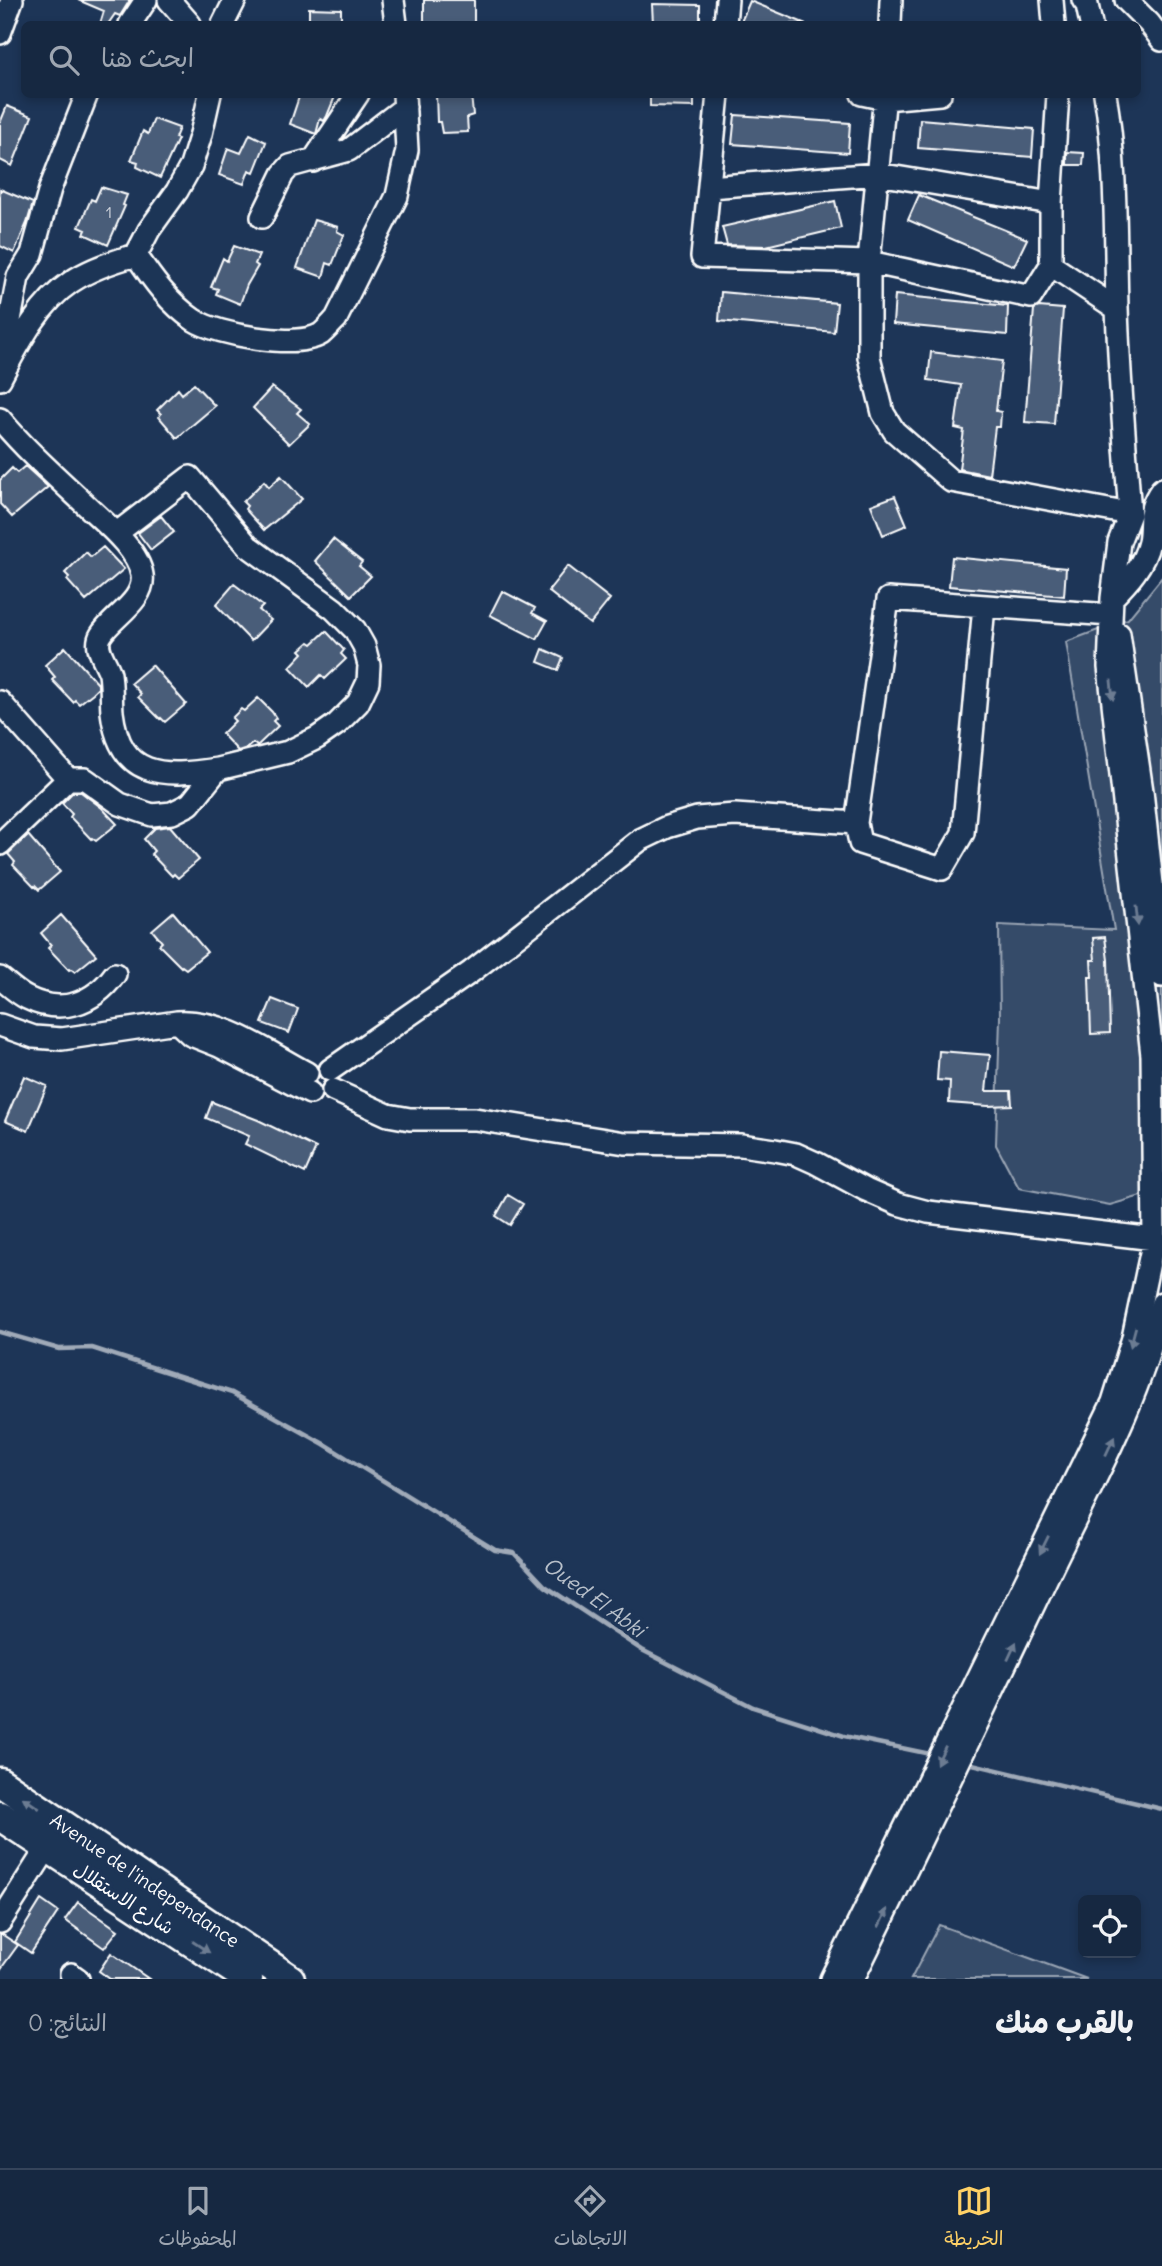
<!DOCTYPE html>
<html lang="ar">
<head>
<meta charset="utf-8">
<style>
	:root { --surface:#162841; --page:#1f3048; --text:#f1f3f6; --muted:#9ea6b1; --line:#35445a; --accent:#ffd166 }
	body { margin:0; font-family:Delius,"Playpen Sans Arabic",sans-serif; background:var(--page); color:var(--text); direction:rtl }
	.controls { position:absolute; right:21px; bottom:21px; display:grid; overflow:hidden; border-radius:10px; box-shadow:0 4px 10px #0003 }
	.controls button { width:63px; height:63px; display:grid; place-items:center; padding:0; border:0; border-bottom:2px solid var(--line); background:var(--surface); color:var(--text); font:35px sans-serif }
	.list { margin:0; padding:0; list-style:none }
	h2 { display:flex; justify-content:space-between; align-items:center; height:91px; margin:0; padding:0 28px; font-size:30px }
	h2 small { font-size:23px; font-weight:400; color:var(--muted) }
	.icon { flex:none; width:38px; height:38px; fill:none; stroke:currentColor; stroke-width:2; stroke-linecap:round; stroke-linejoin:round }
	.map { position:relative; flex:none; width:1162px; height:1979px; overflow:hidden; direction:ltr }
	.search { position:absolute; background:var(--surface); box-shadow:0 4px 10px #0003; left:21px; right:21px; top:21px; height:77px; display:flex; align-items:center; gap:18px; box-sizing:border-box; padding:0 24px; border-radius:10px; color:var(--muted); font-size:26px }
	.sheet { height:189px; background:var(--surface) }
	nav { display:flex; justify-content:space-around; align-items:center; box-sizing:border-box; height:98px; border-top:2px solid var(--line); background:var(--surface); font-size:19px; color:var(--muted) }
	nav a { display:grid; justify-items:center; gap:4px }
	nav .on { color:var(--accent) }
	.map>svg:first-child { display:block }
	.green { fill:#364b69; stroke:#9aa5b4; stroke-width:2 }
	.lines { fill:none; stroke-linecap:round; stroke-linejoin:round }
	.stream { stroke:#a0aab8; stroke-width:4.5 }
	.building { fill:#4a5d79; stroke:#fff; stroke-width:2 }
	.minor-casing { stroke:#fff; stroke-width:26 }
	.major-casing { stroke:#fff; stroke-width:33 }
	.minor { stroke:#1d3557; stroke-width:21 }
	.major { stroke:#1d3557; stroke-width:28 }
	.oneway { fill:#6c7c92 }
	.labels { text-anchor:middle; dominant-baseline:central; stroke-width:7; stroke-linejoin:round; paint-order:stroke }
	.number-label { font-size:16px; fill:#d2d6de }
	.street-label { font-size:19px; fill:#fff; stroke:#1d3557 }
	.water-label { font-size:21px; font-style:italic; fill:#b8c0ca; stroke:#1d3557 }
</style>
</head>
<body>
<div class="map">
<svg width="1162" height="1979" viewBox="0 0 1162 1979">
	<rect width="100%" height="100%" fill="#1d3557"/>
	<filter id="ink" filterUnits="userSpaceOnUse"><feTurbulence type="fractalNoise" baseFrequency=".0143" numOctaves="2"/><feDisplacementMap in="SourceGraphic" scale="14" xChannelSelector="R" yChannelSelector="G"/><feConvolveMatrix kernelMatrix="1 2 1 2 8 2 1 2 1" color-interpolation-filters="sRGB"/></filter>
	<g filter="url(#ink)">
		<path class="green" d="M1162,577V1190L1110,1205L1019,1188L996,1145L1000,1018L999,925L1114,930L1066,642L1128,619Z
			M939,1925L1087,1979H911Z"/>
		<g class="lines">
			<path class="stream" d="M0,1332L59,1349L92,1348L232,1393L324,1444L495,1550L514,1553L545,1586L642,1650L753,1707L844,1736L935,1755
				M964,1762L1162,1809"/>
		</g>
		<path class="building" d="M78,0H130L120,16L115,14L108,24H100L104,11Z
			M424,0H474V24H424Z
			M750,1L806,24H740Z
			M652,4L700,5V24H653Z
			M309,8L341,9V24H309Z
			M300,94H336L327,116L324,121L320,119L316,134L290,124Z
			M436,94H471L473,115L467,117L468,132L442,133L440,122H437Z
			M650,94H694V107L650,106Z
			M7,106L32,116L12,166L0,160V123Z
			M735,115L850,123L848,153L732,144Z
			M154,119L179,128L175,138L178,139L160,178L137,167L138,162L131,160L143,131L148,134Z
			M920,119L1034,129L1032,157L918,148Z
			M250,134L266,142L254,172L249,170L244,184L219,175L228,148L241,153Z
			M1067,152L1084,153L1083,165H1067Z
			M101,187L127,195L123,205L125,206L108,245L84,234L86,230L79,227L91,199L95,201Z
			M0,189L33,203L27,223L14,253L0,246Z
			M919,195L1027,239L1014,266L908,220Z
			M835,201L841,228L766,246L727,245L722,227Z
			M314,220L338,227L337,231L344,235L332,265L327,263L323,277L297,268Z
			M234,246L259,255L255,264L258,266L247,285L240,304L216,294L218,289L211,287L223,258L227,261Z
			M721,292L837,303L834,332L719,321Z
			M895,295L1008,306L1007,335L893,324Z
			M1039,307L1063,309L1054,424L1025,422L1034,309Z
			M931,352L1002,361L996,411L1001,412L1000,427H995L989,475L959,469L964,430L955,428L961,385L928,380Z
			M194,384L215,406L177,438L159,417L161,414L157,410L178,389L182,394Z
			M272,387L301,409L297,413L310,424L289,444L253,408Z
			M25,466L48,487L12,517L0,504V480L12,468L17,473Z
			M281,476L302,499L264,530L245,509L247,506L243,502L264,481L269,487Z
			M895,496L907,525L883,535L871,505Z
			M161,516L174,532L151,550L138,533Z
			M333,539L362,562L359,566L371,576L351,596L315,561Z
			M103,547L124,569L86,601L67,580L69,577L65,573L86,552L91,557Z
			M952,557L1066,568L1064,596L949,586Z
			M568,566L610,599L590,624L548,591Z
			M234,584L263,606L259,610L271,620L251,641L216,605Z
			M502,591L535,608L532,613L547,621L537,639L490,615Z
			M326,631L344,650L341,654L346,659L325,679L321,675L309,687L290,667L303,653L300,650L309,642L312,644Z
			M65,647L98,684V688L93,693L79,704L75,700L73,702L52,680L55,677L45,665Z
			M543,649L563,658L558,670L538,662Z
			M152,665L186,704L165,722L161,718L160,719L138,697L141,694L131,683Z
			M258,698L272,712L276,718L273,721L278,726L257,746L253,743L247,748L238,751L222,734L235,721L232,718L241,709L244,711Z
			M73,792H81L102,808L117,824L96,841L92,838L91,839L70,817L72,814L62,803Z
			M170,826L199,860L178,878L174,874L172,876L151,854L154,851L144,839L155,828Z
			M28,835L60,872L39,890L35,886L34,887L13,865L15,862L8,854Z
			M173,912L207,952L186,969L182,966L181,967L159,945L162,942L152,930Z
			M61,915L96,955L75,972L71,969L69,970L48,948L51,945L41,933Z
			M1105,937L1108,960L1110,1033L1091,1034L1089,977H1092L1091,960H1095L1093,938Z
			M272,999L298,1009L289,1033L262,1023Z
			M939,1051L990,1055L986,1091H1011L1012,1105L988,1106L949,1103L950,1081L937,1080Z
			M24,1076L47,1086L28,1131L5,1121Z
			M212,1102L258,1120L316,1148L305,1173L245,1144L249,1136L206,1118Z
			M508,1195L523,1204L510,1225L496,1216Z
			M41,1900L58,1912L31,1953L15,1942Z
			M78,1902L118,1930L104,1948L65,1920Z
			M0,1935H3L18,1945L0,1970Z
			M111,1953L149,1979H110L99,1971Z"/>
		<g class="lines">
			<g class="minor-casing">
				<path id="minor" d="M169,0L190,24
					M393,0L396,24
					M1052,0L1054,24
					M1083,0L1087,5L1091,24
					M1126,0L1149,23L1162,40
					M130,24L146,0
					M223,24L235,0
					M725,24L727,0
					M890,24L891,0
					M0,33L12,0
					M718,94L702,257L869,262L1031,297L1051,265V203L1058,94
					M862,94L885,99L940,94
					M885,94L869,262V357L883,413L894,431L951,481L1130,514
					M313,161L358,94
					M709,187L878,174L1051,203
					M262,217L283,174L290,166L349,150L405,107
					M136,255L149,230L177,191L191,166L201,134L210,94
					M1051,265L1117,309
					M3,358L18,277L32,254L50,189L87,94
					M0,379C18,345 38,304 71,282C90,269 114,261 136,255C152,279 170,304 194,320C218,335 296,349 321,334C326,330 332,323 336,319L397,196L407,150L404,94
					M0,419C25,449 55,476 83,502C101,520 138,548 142,575C146,600 112,617 101,635C93,648 107,662 110,674C112,687 111,699 112,712C120,779 163,777 218,769
					M1112,598C1128,582 1144,565 1149,542C1153,519 1146,511 1162,489
					M984,606L963,833L942,869L860,843L856,823L888,599L1111,615
					M1119,634L1142,791L1162,976
					M0,702L68,779L0,844
					M68,779H85L120,804L152,815L172,813L190,804L218,769L288,752L317,738L337,724L358,703L368,682L369,665L364,646L355,630L334,609L248,546L190,477L117,533
					M0,978C9,985 17,993 27,998C61,1015 93,1004 115,974
					M177,1022C224,1019 267,1052 307,1073
					M0,1025L34,1037L62,1039L177,1022L191,1035L219,1046L310,1093
					M330,1070L471,972L640,840L667,827L697,818L735,815L856,823
					M333,1090L388,1115L410,1119H475L625,1143L741,1145L775,1150L796,1154L816,1163L866,1190L898,1204L928,1212L1154,1239L1162,1244
					M0,1922L47,1848
					M71,1974L78,1979
					M831,1979L1113,1402L1133,1338L1154,1239L1152,1055L1109,667L1112,598L1119,542L1130,514C1125,445 1119,376 1117,307C1115,235 1117,165 1105,94
					M853,1979C921,1842 986,1705 1052,1567C1093,1482 1142,1396 1162,1303"/>
			</g>
			<g class="major-casing">
				<path id="major" d="M0,1782L290,1979
					M0,1816L248,1979"/>
			</g>
			<use href="#minor" class="minor"/>
			<use href="#major" class="major"/>
		</g>
		<defs><path id="oneway-solid" d="M-6-.8H1V-3.2L6.5 0L1 3.2V.8H-6Z" transform="scale(1.75)"/></defs>
		<g class="oneway">
			<use href="#oneway-solid" transform="translate(1112 690) rotate(84)"/>
			<use href="#oneway-solid" transform="translate(1137 916) rotate(84)"/>
			<use href="#oneway-solid" transform="translate(1133 1337) rotate(105)"/>
			<use href="#oneway-solid" transform="translate(1110 1446) rotate(-65)"/>
			<use href="#oneway-solid" transform="translate(1044 1545) rotate(116)"/>
			<use href="#oneway-solid" transform="translate(1012 1651) rotate(-65)"/>
			<use href="#oneway-solid" transform="translate(941 1755) rotate(116)"/>
			<use href="#oneway-solid" transform="translate(31 1803) rotate(-146)"/>
			<use href="#oneway-solid" transform="translate(883 1918) rotate(-64)"/>
			<use href="#oneway-solid" transform="translate(201 1947) rotate(33)"/>
		</g>
	</g>
	<g class="labels">
		<g class="number-label">
			<text x="109" y="212">1</text>
		</g>
		<g class="street-label">
			<text transform="translate(145 1880) rotate(34)">Avenue de l'independance</text>
			<text transform="translate(124 1898) rotate(33)">شارع الاستقلال</text>
		</g>
		<g class="water-label">
			<text transform="translate(594 1597) rotate(36)">Oued El Abki</text>
		</g>
	</g>
</svg>
<div class="controls">
<button><svg class="icon" aria-label="locate" viewBox="0 0 24 24"><circle cx="12" cy="12" r="6"/><path d="M12 2v4M12 18v4M2 12h4M18 12h4"/></svg></button>
</div>
<div class="search"><svg class="icon" aria-label="search" viewBox="0 0 24 24"><circle cx="10" cy="10" r="6"/><path d="M15 15l6 6"/></svg>ابحث هنا</div>
</div>
<section class="sheet">
<h2>بالقرب منك<small>النتائج: 0</small></h2>
<ul class="list">
</ul>
</section>
<nav>
<a class="on"><svg class="icon" aria-label="map" viewBox="0 0 24 24"><path d="M3 6l6-2 6 2 6-2v14l-6 2-6-2-6 2zM9 4v14M15 6v14"/></svg>الخريطة</a>
<a><svg class="icon" aria-label="directions" viewBox="0 0 24 24"><path d="M12 3l9 9-9 9-9-9zM9 14v-3h6M13 9l2 2-2 2"/></svg>الاتجاهات</a>
<a><svg class="icon" aria-label="saved" viewBox="0 0 24 24"><path d="M7 4h10v16l-5-4-5 4z"/></svg>المحفوظات</a>
</nav>
</body>
</html>
